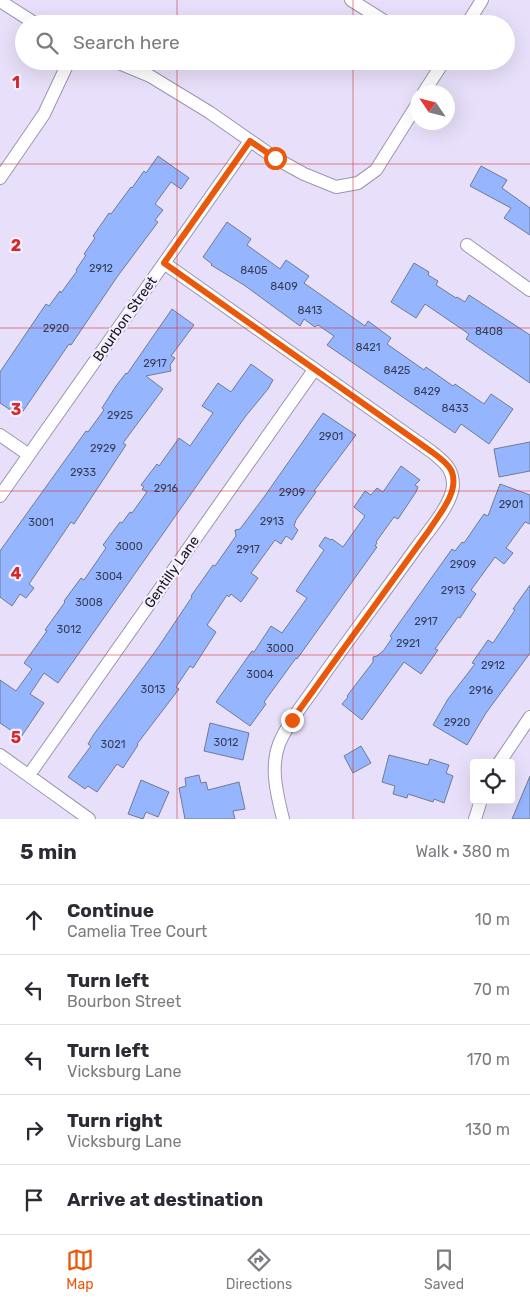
<!DOCTYPE html>
<html lang="en">
<head>
<meta charset="utf-8">
<style>
	:root { --surface:#fff; --page:#f7f7f7; --text:#2b2b33; --muted:#7c7c81; --line:#e1e1e2; --accent:#ea580c }
	body { margin:0; font-family:Rubik,sans-serif; background:var(--page); color:var(--text) }
	.controls { position:absolute; right:15px; bottom:15px; display:grid; overflow:hidden; border-radius:5px; box-shadow:0 5px 20px #0002 }
	.controls button { width:45px; height:45px; display:grid; place-items:center; padding:0; border:0; border-bottom:1px solid var(--line); background:var(--surface); color:var(--text); font:25px sans-serif }
	.compass { position:absolute; left:410px; top:85px; width:45px; height:45px; border-radius:50%; background:var(--surface); box-shadow:0 5px 20px #0002; rotate:305deg }
	.stop { position:absolute; width:15px; height:15px; margin:-11px; border:4px solid #ea580c; border-radius:50%; background:#fff }
	.stop.end { background:#ea580c; border-color:#fff; box-shadow:0 1px 5px #0008 }
	.list { margin:0; padding:0; list-style:none }
	h2 { display:flex; justify-content:space-between; align-items:center; height:65px; margin:0; padding:0 20px; font-size:21px }
	h2 small { font-size:16px; font-weight:400; color:var(--muted) }
	.list li { display:grid; grid-template-columns:32px 1fr auto; gap:15px; align-items:center; box-sizing:border-box; height:70px; padding:0 20px; border-top:1px solid var(--line) }
	.list b { display:block; font-size:19px; white-space:nowrap }
	.list p { margin:0; font-size:16px; white-space:nowrap; color:var(--muted) }
	.list em { font-size:16px; font-style:normal; color:var(--muted) }
	.icon { flex:none; width:28px; height:28px; fill:none; stroke:currentColor; stroke-width:2; stroke-linecap:round; stroke-linejoin:round }
	.map { position:relative; flex:none; width:530px; height:819px; overflow:hidden }
	.search { position:absolute; background:var(--surface); box-shadow:0 5px 20px #0002; left:15px; right:15px; top:15px; height:55px; display:flex; align-items:center; gap:12px; box-sizing:border-box; padding:0 18px; border-radius:28px; color:var(--muted); font-size:19px }
	.sheet { height:415px; background:var(--surface) }
	nav { display:flex; justify-content:space-around; align-items:center; box-sizing:border-box; height:70px; border-top:1px solid var(--line); background:var(--surface); font-size:14px; color:var(--muted) }
	nav a { display:grid; justify-items:center; gap:2px }
	nav .on { color:var(--accent) }
	.map>svg:first-child { display:block }
	.building { fill:#95b5fe; stroke:#717b91 }
	.lines { fill:none; stroke-linecap:round; stroke-linejoin:round }
	.minor-casing { stroke:#9d95ad; stroke-width:14 }
	.minor { stroke:#fff; stroke-width:12 }
	.route { stroke:#ea580c; stroke-width:6 }
	.grid { fill:none; stroke:#d62828; stroke-width:1; stroke-opacity:0.55 }
	.labels { text-anchor:middle; dominant-baseline:central; stroke-width:4.5; stroke-linejoin:round; paint-order:stroke }
	.number-label { font-size:11px; fill:#373d56 }
	.street-label { font-size:14px; fill:#18151e; stroke:#f4efff }
	.grid-label { font-size:16px; text-anchor:middle; font-weight:bold; fill:#d62828; stroke:#f4efff; stroke-width:4.5; stroke-linejoin:round; paint-order:stroke }
</style>
</head>
<body>
<div class="map">
<svg width="530" height="819" viewBox="0 0 530 819">
	<rect width="100%" height="100%" fill="#e8e0fa"/>
	<path class="building" d="M158,156L189,178L181,189L171,182L155,204L163,210L155,220L158,222L117,277L71,345L69,344L21,414L13,409L12,411L0,403V372L46,304L49,306L60,291L61,293L77,271L76,270L86,255L84,254L95,238L93,236L109,213L111,214L131,187L132,188L144,171L146,173Z
		M481,166L507,180L502,188L530,208V235L504,218L511,208L470,186Z
		M227,222L251,239L247,245L280,269L286,260L309,276L304,283L365,326L368,321L391,338L387,344L424,370L426,367L453,386L455,384L484,404L491,394L513,409L489,444L461,424L455,433L327,345L334,336L318,325L315,327L304,319L300,326L244,285L211,265L212,264L203,257Z
		M414,263L429,272L428,275L438,281L436,285L456,298L457,297L465,302L469,295L530,335V383L466,339L469,334L425,304L416,318L391,302Z
		M172,309L194,325L171,356L175,358L170,365L171,371L146,376L163,389L123,443L126,445L74,524L71,522L29,584L34,588L26,598L20,594L12,606L0,597V551L86,431L88,432L104,410L102,408L116,386L126,373L127,374Z
		M251,364L273,380L268,389L245,417L58,683L44,673L30,694L44,703L21,737L0,723V680L16,691L32,669L24,663L47,631L45,630L65,602L64,601L81,578L84,580L106,548L103,545L120,522L122,523L130,512L132,513L147,492L142,489L144,487L141,485L157,464L159,466L179,438L190,446L213,413L202,406L218,383L231,392Z
		M323,413L356,435L314,491L316,492L296,520L294,526L298,530L292,540L286,536L281,544L275,540L251,573L258,578L241,602L231,594L229,597L227,595L207,625L216,632L193,668L190,666L176,687L179,689L137,744L138,745L123,768L117,764L97,792L88,786L85,789L68,777L91,746L88,744L94,734L157,649L192,597L191,596L213,565L215,566L236,536L235,530L240,529L264,497Z
		M530,442V471L499,477L494,449Z
		M401,466L420,480L415,485L418,487L416,492L398,519L394,517L376,542L377,543L375,546L377,547L297,659L296,658L264,702L266,704L250,726L216,702L252,651L254,652L271,626L282,633L307,598L296,591L324,550L319,546L325,537L331,540L332,539L343,547L365,516L354,507L365,491L371,495L377,488L383,492Z
		M500,484L530,495V524L525,522L506,548L513,553L504,564L495,557L471,590L476,594L460,618L458,617L435,649L438,650L421,674L404,662L362,720L342,704L348,697L347,696L373,662V657L377,656L384,650L392,638L390,636L452,549L455,551L462,542L464,543L484,514L488,516Z
		M530,585V653L486,713L467,745L433,725L448,699L475,664L472,663L488,640L493,643L515,610L513,609Z
		M210,723L249,733L243,760L204,751Z
		M361,746L371,763L353,773L344,756Z
		M389,755L428,765L430,759L449,765L446,773L453,776L444,803L434,799L433,802L408,794L407,798L393,794L395,786L382,782Z
		M199,775L201,783L206,782L208,790L239,782L245,809L233,811L235,819H185L179,788L186,786L185,778Z
		M530,776V819H512Z
		M141,780L169,792L158,817L146,812L143,819L128,814Z"/>
	<g class="lines">
		<g class="minor-casing">
			<path id="minor" d="M351,0L389,24
				M0,1L36,24
				M467,24L482,0
				M114,61L150,76L209,112L275,158L304,174L336,187L358,183L376,170L418,103
				M424,92L444,61
				M0,178L44,114L69,61
				M467,245L530,290
				M164,263L432,452C445,463 453,468 453,486C452,504 427,533 416,548C384,593 350,637 318,683C305,702 288,722 279,744C270,768 277,795 283,819
				M0,435L29,455
				M0,496L250,141
				M0,755L89,819
				M499,763L530,717
				M29,775L314,370
				M475,819L481,800"/>
		</g>
		<use href="#minor" class="minor"/>
	</g>
	<g class="lines">
		<path class="route" d="M275,158L250,141L164,263L432,452C439,457 449,464 452,472C459,492 440,513 430,529L292,720"/>
	</g>
	<path class="grid" d="M177,0V24M353,0V24M177,61V819M353,61V819M0,164H530M0,328H530M0,491H530M0,655H530"/>
	<g class="labels">
		<g class="number-label">
			<text x="101" y="268">2912</text>
			<text x="254" y="270">8405</text>
			<text x="284" y="286">8409</text>
			<text x="310" y="310">8413</text>
			<text x="56" y="328">2920</text>
			<text x="489" y="331">8408</text>
			<text x="368" y="347">8421</text>
			<text x="155" y="363">2917</text>
			<text x="397" y="370">8425</text>
			<text x="427" y="391">8429</text>
			<text x="455" y="408">8433</text>
			<text x="120" y="415">2925</text>
			<text x="331" y="436">2901</text>
			<text x="103" y="448">2929</text>
			<text x="83" y="472">2933</text>
			<text x="166" y="488">2916</text>
			<text x="292" y="492">2909</text>
			<text x="511" y="504">2901</text>
			<text x="272" y="521">2913</text>
			<text x="41" y="522">3001</text>
			<text x="129" y="546">3000</text>
			<text x="248" y="549">2917</text>
			<text x="463" y="564">2909</text>
			<text x="109" y="576">3004</text>
			<text x="453" y="590">2913</text>
			<text x="89" y="602">3008</text>
			<text x="426" y="621">2917</text>
			<text x="69" y="629">3012</text>
			<text x="408" y="643">2921</text>
			<text x="280" y="648">3000</text>
			<text x="493" y="665">2912</text>
			<text x="260" y="674">3004</text>
			<text x="153" y="689">3013</text>
			<text x="481" y="690">2916</text>
			<text x="457" y="722">2920</text>
			<text x="226" y="742">3012</text>
			<text x="113" y="744">3021</text>
		</g>
		<g class="street-label">
			<text transform="translate(125 319) rotate(-55)">Bourbon Street</text>
			<text transform="translate(172 572) rotate(-55)">Gentilly Lane</text>
		</g>
	</g>
	<g class="grid-label">
		<text x="16" y="88">1</text>
		<text x="16" y="251">2</text>
		<text x="16" y="415">3</text>
		<text x="16" y="579">4</text>
		<text x="16" y="743">5</text>
	</g>
</svg>
<div class="controls">
<button><svg class="icon" aria-label="locate" viewBox="0 0 24 24"><circle cx="12" cy="12" r="6"/><path d="M12 2v4M12 18v4M2 12h4M18 12h4"/></svg></button>
</div>
<svg class="compass" viewBox="-18 -18 36 36"><path d="M0-13l5 13h-10z" fill="#e53935"/><path d="M0 13l5-13h-10z" fill="#7c7c81"/></svg>
<div class="stop" style="left:275px;top:158px"></div>
<div class="stop end" style="left:292px;top:720px"></div>
<div class="search"><svg class="icon" aria-label="search" viewBox="0 0 24 24"><circle cx="10" cy="10" r="6"/><path d="M15 15l6 6"/></svg>Search here</div>
</div>
<section class="sheet">
<h2>5 min<small>Walk · 380 m</small></h2>
<ul class="list">
<li><svg class="icon" aria-label="ahead" viewBox="0 0 24 24"><path d="M12 20V5M6 11l6-6 6 6"/></svg><div><b>Continue</b><p>Camelia Tree Court</p></div><em>10 m</em></li>
<li><svg class="icon" aria-label="left" viewBox="0 0 24 24"><path d="M17 20v-9H6M10 6l-5 5 5 5"/></svg><div><b>Turn left</b><p>Bourbon Street</p></div><em>70 m</em></li>
<li><svg class="icon" aria-label="left" viewBox="0 0 24 24"><path d="M17 20v-9H6M10 6l-5 5 5 5"/></svg><div><b>Turn left</b><p>Vicksburg Lane</p></div><em>170 m</em></li>
<li><svg class="icon" aria-label="right" viewBox="0 0 24 24"><path d="M7 20v-9h11M14 6l5 5-5 5"/></svg><div><b>Turn right</b><p>Vicksburg Lane</p></div><em>130 m</em></li>
<li><svg class="icon" aria-label="arrive" viewBox="0 0 24 24"><path d="M6 21V4h12l-3 4 3 4H6"/></svg><div><b>Arrive at destination</b></div></li>
</ul>
</section>
<nav>
<a class="on"><svg class="icon" aria-label="map" viewBox="0 0 24 24"><path d="M3 6l6-2 6 2 6-2v14l-6 2-6-2-6 2zM9 4v14M15 6v14"/></svg>Map</a>
<a><svg class="icon" aria-label="directions" viewBox="0 0 24 24"><path d="M12 3l9 9-9 9-9-9zM9 14v-3h6M13 9l2 2-2 2"/></svg>Directions</a>
<a><svg class="icon" aria-label="saved" viewBox="0 0 24 24"><path d="M7 4h10v16l-5-4-5 4z"/></svg>Saved</a>
</nav>
</body>
</html>
